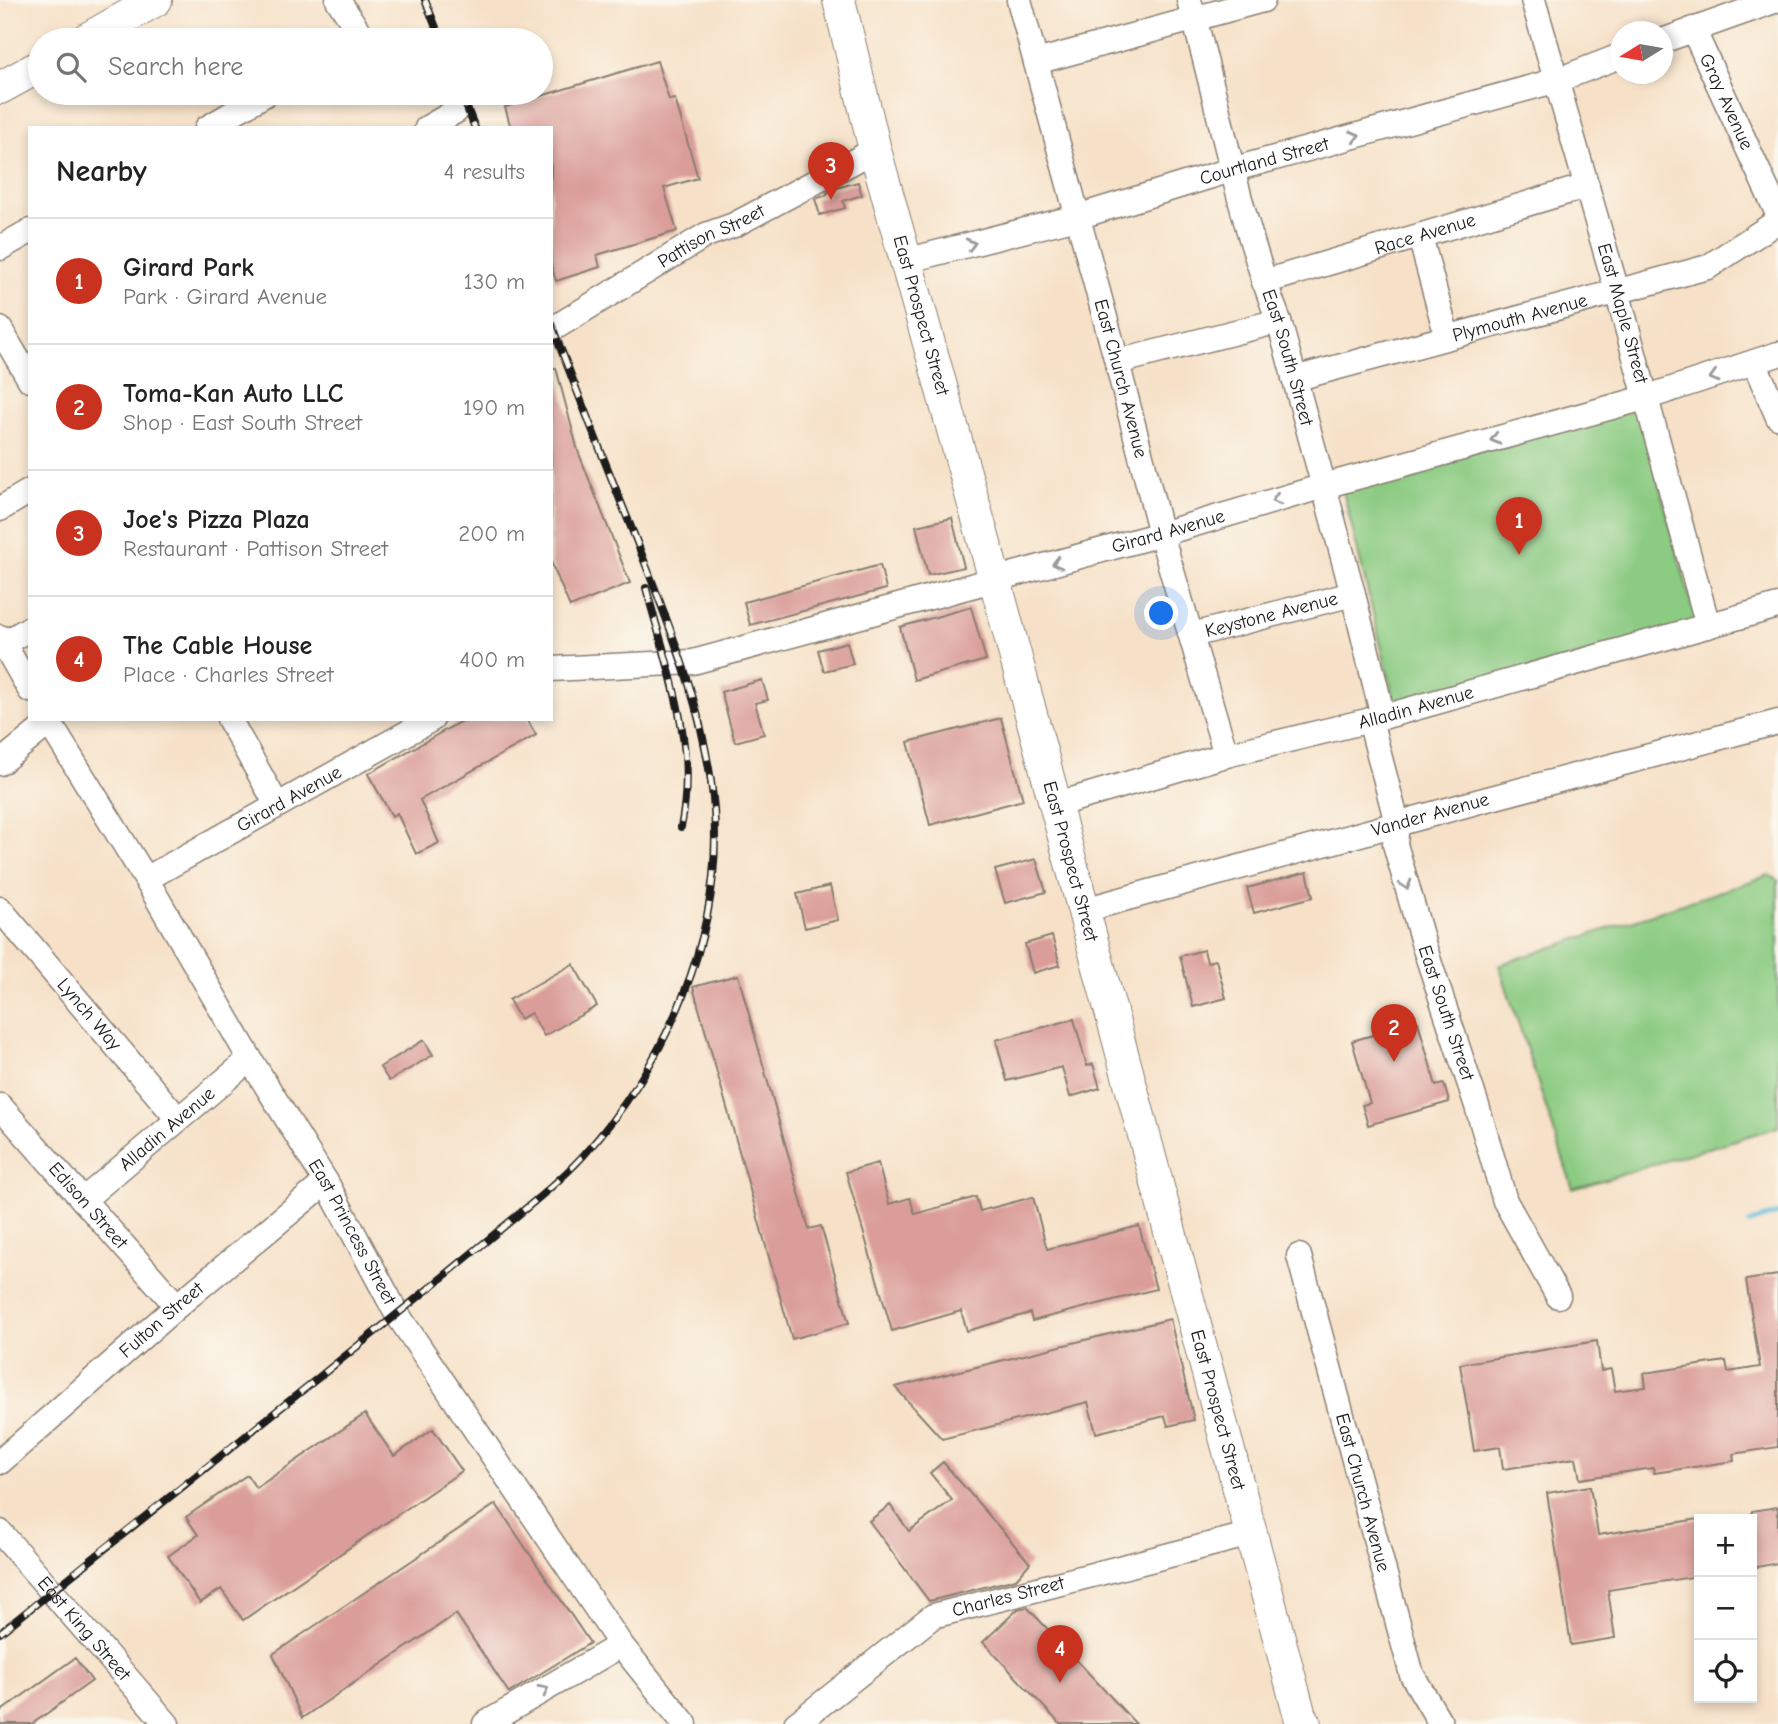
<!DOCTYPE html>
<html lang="en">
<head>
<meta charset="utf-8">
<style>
	:root { --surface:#fff; --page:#f2f2f2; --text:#222; --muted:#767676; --line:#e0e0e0; --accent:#c8321e }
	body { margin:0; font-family:"Comic Neue",sans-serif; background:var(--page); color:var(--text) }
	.controls { position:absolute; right:21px; bottom:21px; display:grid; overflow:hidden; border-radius:0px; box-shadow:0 4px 10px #0003 }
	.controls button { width:63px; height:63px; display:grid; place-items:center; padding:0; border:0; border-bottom:2px solid var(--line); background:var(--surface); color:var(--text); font:35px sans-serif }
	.compass { position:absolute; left:1610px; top:21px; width:63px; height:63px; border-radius:50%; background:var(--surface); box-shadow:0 4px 10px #0003; rotate:259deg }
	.you { position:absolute; left:1162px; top:614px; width:24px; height:24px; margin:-18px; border:5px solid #fff; border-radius:50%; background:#1a73e8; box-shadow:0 0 0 10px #1a73e833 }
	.badge { display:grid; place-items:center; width:46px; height:46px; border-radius:50%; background:var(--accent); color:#fff; font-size:23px; font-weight:700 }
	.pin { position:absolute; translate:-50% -58px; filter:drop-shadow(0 2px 4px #0008) }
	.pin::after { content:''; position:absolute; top:37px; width:24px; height:21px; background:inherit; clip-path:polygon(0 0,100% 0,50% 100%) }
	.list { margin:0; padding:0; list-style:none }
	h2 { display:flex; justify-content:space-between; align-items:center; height:91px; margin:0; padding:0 28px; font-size:30px }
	h2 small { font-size:23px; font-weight:400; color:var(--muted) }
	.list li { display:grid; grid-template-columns:46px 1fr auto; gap:21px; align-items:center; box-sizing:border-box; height:126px; padding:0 28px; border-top:2px solid var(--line) }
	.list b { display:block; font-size:26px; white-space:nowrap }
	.list p { margin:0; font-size:23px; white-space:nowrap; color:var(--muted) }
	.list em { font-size:23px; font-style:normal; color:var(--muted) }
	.icon { flex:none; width:38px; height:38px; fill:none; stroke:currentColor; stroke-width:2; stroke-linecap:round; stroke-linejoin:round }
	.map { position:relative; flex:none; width:1778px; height:1724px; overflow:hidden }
	.search { position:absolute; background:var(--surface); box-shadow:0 4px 10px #0003; left:28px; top:28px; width:525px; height:77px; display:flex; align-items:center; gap:18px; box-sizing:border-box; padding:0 24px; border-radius:38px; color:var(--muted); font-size:26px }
	.panel { position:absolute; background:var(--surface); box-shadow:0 4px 10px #0003; left:28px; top:126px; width:525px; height:595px; border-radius:0px }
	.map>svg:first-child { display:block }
	.green { fill:#8bcb82; stroke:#54744f; stroke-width:2 }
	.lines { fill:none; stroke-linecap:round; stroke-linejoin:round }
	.stream { stroke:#5dbbdb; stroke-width:5 }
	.building { fill:#da9d99 }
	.minor-casing { stroke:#897e72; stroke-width:27 }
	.major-casing { stroke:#897e72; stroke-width:34 }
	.minor { stroke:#fff; stroke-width:24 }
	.major { stroke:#fff; stroke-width:32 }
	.rail-casing { stroke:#1c1c1c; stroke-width:8 }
	.rail { stroke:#fbf7ec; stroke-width:5; stroke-dasharray:16; stroke-linecap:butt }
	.oneway { stroke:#999 }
	.labels { text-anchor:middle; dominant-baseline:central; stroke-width:5; stroke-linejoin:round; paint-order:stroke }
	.street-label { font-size:19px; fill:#1c1c1c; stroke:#fbf7ec }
</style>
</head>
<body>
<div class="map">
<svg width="1778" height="1724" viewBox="0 0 1778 1724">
	<rect width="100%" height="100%" fill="#fbf7ec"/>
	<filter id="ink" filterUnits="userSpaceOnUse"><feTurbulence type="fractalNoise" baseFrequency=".0143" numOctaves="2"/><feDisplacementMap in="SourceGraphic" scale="14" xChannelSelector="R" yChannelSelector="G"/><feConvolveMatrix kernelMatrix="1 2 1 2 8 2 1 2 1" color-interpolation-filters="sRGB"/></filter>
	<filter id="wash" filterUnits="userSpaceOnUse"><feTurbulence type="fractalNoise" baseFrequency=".00686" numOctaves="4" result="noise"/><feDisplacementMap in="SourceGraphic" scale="28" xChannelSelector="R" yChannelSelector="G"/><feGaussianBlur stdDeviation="1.57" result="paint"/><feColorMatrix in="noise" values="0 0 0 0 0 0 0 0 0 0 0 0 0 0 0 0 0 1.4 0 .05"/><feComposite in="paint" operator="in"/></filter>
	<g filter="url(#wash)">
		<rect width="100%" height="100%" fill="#f6e1c8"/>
		<path class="green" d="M1638,406L1697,624L1396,707L1342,487Z
			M1769,875L1778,880V1127L1573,1189L1499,965Z"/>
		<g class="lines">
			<path class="stream" d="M1749,1223L1778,1214"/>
		</g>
		<g id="blocks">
			<path class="building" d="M657,61L669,100L675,99L698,178L664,188L677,231L597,255L600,267L556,281L551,264V128H511L505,107Z
				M858,182L862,195L843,201L845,208L820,215L815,199L827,195V193L833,189Z
				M551,368H556L578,451L630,583L570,607L551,562Z
				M952,518L964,567L928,575L916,526Z
				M880,565L886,589L750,625L744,602Z
				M971,607L986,660L914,680L900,627Z
				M847,642L853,664L824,671L818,650Z
				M762,680L768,700L755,703L764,734L735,742L721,692Z
				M1001,718L1023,800L930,825L908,742Z
				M465,719H527L536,735L420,800L439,843L416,854L397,813L392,816L368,774Z
				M1036,859L1046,892L1005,903L995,870Z
				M1307,872L1313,897L1254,913L1247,888Z
				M830,886L838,920L805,928L797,894Z
				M1052,936L1060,965L1033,973L1025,944Z
				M1204,950L1207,962L1216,960L1226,998L1193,1007L1180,956Z
				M573,964L597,1006L544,1036L531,1013L520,1019L509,1000Z
				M738,975L809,1229L821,1226L849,1323L792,1339L693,987Z
				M1074,1019L1087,1066L1093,1064L1100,1088L1070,1097L1062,1067L1007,1081L996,1040Z
				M1418,1022L1436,1086L1444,1084L1449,1102L1368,1125L1362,1105L1370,1103L1352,1041Z
				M424,1040L433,1055L389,1081L380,1067Z
				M878,1163L889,1204L910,1198L915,1214L976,1197L980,1211L1033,1197L1047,1249L1139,1226L1156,1289L1032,1321L1030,1313L967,1331L961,1311L892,1331L846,1172Z
				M1778,1275V1447L1733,1454L1734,1461L1654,1473L1653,1468L1580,1479L1576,1458L1503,1469L1500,1447L1474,1451L1460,1364L1597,1341L1601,1371L1611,1369L1615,1391L1646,1387L1644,1373L1726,1361L1728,1372L1760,1367L1746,1280Z
				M1170,1319L1194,1420L1168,1426L1165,1416L1096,1433L1088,1402L942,1439L895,1387Z
				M365,1414L394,1456L433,1429L462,1471L243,1620L221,1589L200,1603L168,1556L198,1535L186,1517L247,1475L256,1488Z
				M943,1462L1030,1563L1016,1579L929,1601L869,1521L890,1505L909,1531L952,1500L930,1473Z
				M1590,1486L1598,1535L1699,1519V1576L1608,1590L1615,1638L1571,1645L1547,1493Z
				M496,1504L590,1643L509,1693L456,1614L302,1718L273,1654Z
				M1778,1507V1563L1752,1568V1511Z
				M1027,1607L1136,1724H1060L983,1642L1018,1609Z
				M75,1658L92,1681L32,1724H0V1712Z"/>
		</g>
	</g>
	<g filter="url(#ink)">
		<use href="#blocks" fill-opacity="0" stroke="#897e72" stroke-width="2"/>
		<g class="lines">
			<g class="minor-casing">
				<g id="minor">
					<path d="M338,0L362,37L357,40"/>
					<path id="s1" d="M1019,0L1117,362L1161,534L1226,755"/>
					<path id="s2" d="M1189,0C1220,107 1238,216 1279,321L1353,594L1383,717"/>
					<path id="s3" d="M1533,0L1617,291L1708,626"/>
					<path id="s4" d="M1693,29L1778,214"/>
					<path d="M1662,41L1777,0"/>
					<path d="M1036,62L1263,0"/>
					<path d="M207,128L267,93"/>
					<path d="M427,128L456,111"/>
					<path d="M1420,236L1447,337"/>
					<path d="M0,248L30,231"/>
					<path id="s5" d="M905,261L1077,217L1231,170L1558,80L1620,56"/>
					<path id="s6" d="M1264,282L1587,186"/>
					<path d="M0,329L30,380"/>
					<path id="s7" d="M551,330L706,235L734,225L875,150"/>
					<path d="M1117,362L1279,321"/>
					<path d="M1755,364L1778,417"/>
					<path id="s8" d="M1294,379L1708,267L1778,221"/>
					<path d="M0,509L30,491"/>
					<path id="s9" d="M1192,635L1353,594"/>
					<path d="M0,637L30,690"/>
					<path d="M0,646L30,628"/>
					<path id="s10" d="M551,669L693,662L1161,534L1324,486L1645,398L1778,354"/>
					<path id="s11" d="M47,719L146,879L250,1059L326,1182L397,1314L621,1645L685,1724"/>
					<path d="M229,719L277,805"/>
					<path id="s12" d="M1370,720L1397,823L1395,844L1424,946L1477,1106L1505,1201L1558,1296"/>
					<path d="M0,763L49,723"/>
					<path id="s13" d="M1055,805L1226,755L1383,717L1778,606"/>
					<path id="s14" d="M146,879L432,719"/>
					<path id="s15" d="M0,909L178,1119"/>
					<path id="s16" d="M1084,910L1480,801L1778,722"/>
					<path id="s17" d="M0,1106L177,1306"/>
					<path id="s18" d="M83,1200L250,1059"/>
					<path id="s19" d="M1299,1256L1412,1675L1441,1724"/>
					<path id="s20" d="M0,1462L177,1306L326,1182"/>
					<path id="s21" d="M0,1532L167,1724"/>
					<path d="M485,1724L621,1645"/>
					<path id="s22" d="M796,1724L933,1616L1251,1534"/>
				</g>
			</g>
			<g class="major-casing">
				<g id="major">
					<path id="s23" d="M839,0L875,150L995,580L1300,1716L1305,1724"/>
					<path d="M85,40L156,0"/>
					<path d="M0,88L40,66"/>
				</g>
			</g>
			<use href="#minor" class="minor"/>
			<use href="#major" class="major"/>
			<g class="rail-casing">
				<path id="rail" d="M425,0L441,40
					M461,93L475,128
					M646,588C667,666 698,745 681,827
					M0,1633C107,1546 215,1460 323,1374C381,1327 439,1281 496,1233C526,1208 557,1184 583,1156C667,1062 723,937 714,809C706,710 668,623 633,532C605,463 578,393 551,324"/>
			</g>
			<use href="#rail" class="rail"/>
		</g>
		<defs><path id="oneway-chevron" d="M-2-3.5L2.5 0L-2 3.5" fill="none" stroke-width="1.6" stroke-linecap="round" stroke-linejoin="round" transform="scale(1.75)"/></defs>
		<g class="oneway">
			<use href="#oneway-chevron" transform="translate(1355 136) rotate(-15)"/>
			<use href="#oneway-chevron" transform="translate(971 244) rotate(-14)"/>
			<use href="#oneway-chevron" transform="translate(1714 377) rotate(163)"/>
			<use href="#oneway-chevron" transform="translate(1495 439) rotate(165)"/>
			<use href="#oneway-chevron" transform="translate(1276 500) rotate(163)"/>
			<use href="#oneway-chevron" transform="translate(1057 563) rotate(165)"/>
			<use href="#oneway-chevron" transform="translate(1406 885) rotate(74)"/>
			<use href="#oneway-chevron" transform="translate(544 1690) rotate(-30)"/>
		</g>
	</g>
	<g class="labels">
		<g class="street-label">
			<text stroke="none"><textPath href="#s4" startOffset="80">Gray Avenue</textPath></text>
			<text stroke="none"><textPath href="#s5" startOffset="373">Courtland Street</textPath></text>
			<text stroke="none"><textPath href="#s6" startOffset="168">Race Avenue</textPath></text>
			<text stroke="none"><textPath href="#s7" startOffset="186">Pattison Street</textPath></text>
			<text stroke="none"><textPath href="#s3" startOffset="326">East Maple Street</textPath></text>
			<text stroke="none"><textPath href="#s23" startOffset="326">East Prospect Street</textPath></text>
			<text stroke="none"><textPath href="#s8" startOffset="234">Plymouth Avenue</textPath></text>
			<text stroke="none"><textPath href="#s2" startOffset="371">East South Street</textPath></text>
			<text stroke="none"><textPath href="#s1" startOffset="392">East Church Avenue</textPath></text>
			<text stroke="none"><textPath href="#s10" startOffset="635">Girard Avenue</textPath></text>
			<text stroke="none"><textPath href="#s9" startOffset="82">Keystone Avenue</textPath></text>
			<text stroke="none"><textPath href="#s13" startOffset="374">Alladin Avenue</textPath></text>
			<text stroke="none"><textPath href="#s14" startOffset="164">Girard Avenue</textPath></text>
			<text stroke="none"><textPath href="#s16" startOffset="359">Vander Avenue</textPath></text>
			<text stroke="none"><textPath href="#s23" startOffset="892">East Prospect Street</textPath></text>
			<text stroke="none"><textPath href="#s15" startOffset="138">Lynch Way</textPath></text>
			<text stroke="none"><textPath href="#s12" startOffset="304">East South Street</textPath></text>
			<text stroke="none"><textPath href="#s18" startOffset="110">Alladin Avenue</textPath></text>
			<text stroke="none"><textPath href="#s17" startOffset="133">Edison Street</textPath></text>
			<text stroke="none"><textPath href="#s11" startOffset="597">East Princess Street</textPath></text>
			<text stroke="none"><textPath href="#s20" startOffset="215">Fulton Street</textPath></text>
			<text stroke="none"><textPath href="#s23" startOffset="1460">East Prospect Street</textPath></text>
			<text stroke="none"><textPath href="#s19" startOffset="245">East Church Avenue</textPath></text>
			<text stroke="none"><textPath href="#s22" startOffset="252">Charles Street</textPath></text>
			<text stroke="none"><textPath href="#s21" startOffset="128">East King Street</textPath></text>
		</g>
	</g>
</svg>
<div class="controls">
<button>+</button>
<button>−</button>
<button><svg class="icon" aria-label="locate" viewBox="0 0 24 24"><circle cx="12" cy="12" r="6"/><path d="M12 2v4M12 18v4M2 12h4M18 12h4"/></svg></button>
</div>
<svg class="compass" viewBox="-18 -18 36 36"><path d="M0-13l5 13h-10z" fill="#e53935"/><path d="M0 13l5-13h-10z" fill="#767676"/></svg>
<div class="you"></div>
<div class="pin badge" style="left:1519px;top:555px">1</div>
<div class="pin badge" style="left:1394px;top:1062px">2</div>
<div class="pin badge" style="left:831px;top:200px">3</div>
<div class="pin badge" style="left:1060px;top:1683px">4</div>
<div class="search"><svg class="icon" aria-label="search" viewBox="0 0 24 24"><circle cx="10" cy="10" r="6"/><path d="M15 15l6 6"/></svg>Search here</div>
<section class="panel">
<h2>Nearby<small>4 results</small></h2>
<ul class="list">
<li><span class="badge">1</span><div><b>Girard Park</b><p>Park · Girard Avenue</p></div><em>130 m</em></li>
<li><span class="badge">2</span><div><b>Toma-Kan Auto LLC</b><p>Shop · East South Street</p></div><em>190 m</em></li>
<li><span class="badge">3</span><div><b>Joe's Pizza Plaza</b><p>Restaurant · Pattison Street</p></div><em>200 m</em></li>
<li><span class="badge">4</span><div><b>The Cable House</b><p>Place · Charles Street</p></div><em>400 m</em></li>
</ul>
</section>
</div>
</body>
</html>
